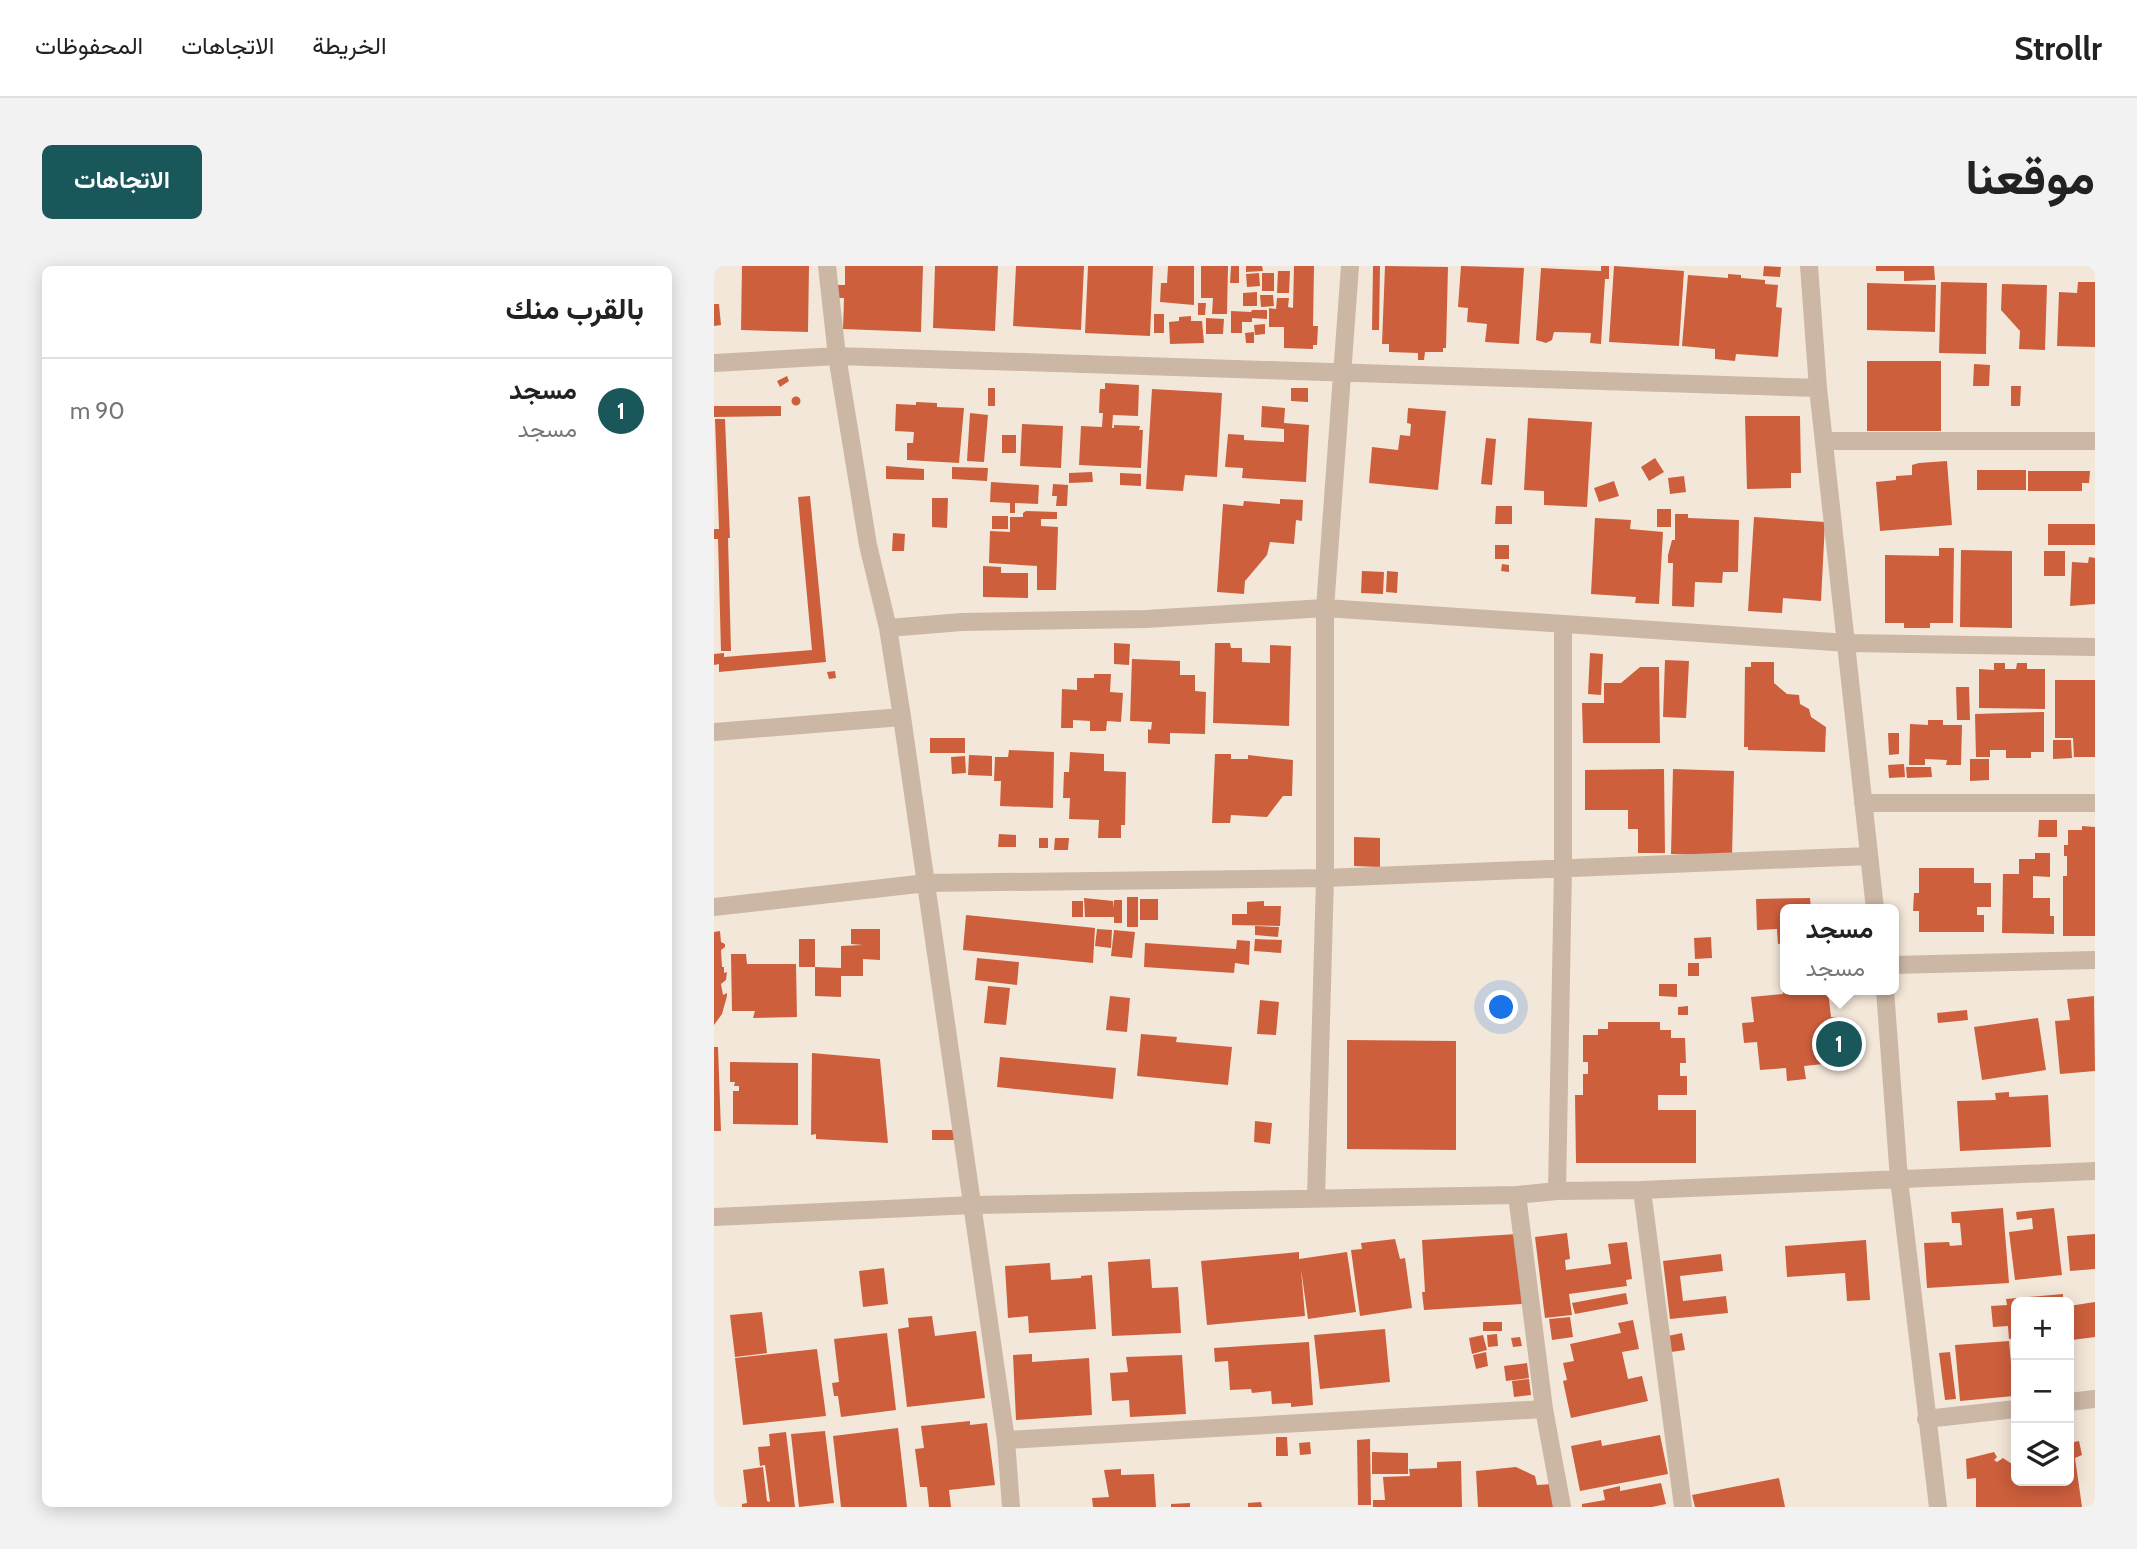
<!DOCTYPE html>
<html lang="ar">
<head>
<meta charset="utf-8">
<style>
	:root { --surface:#fff; --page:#f2f2f2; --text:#222; --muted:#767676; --line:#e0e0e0; --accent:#19575b }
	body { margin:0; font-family:Cabin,Vazirmatn,sans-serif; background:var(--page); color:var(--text); direction:rtl }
	.controls { position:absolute; right:21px; bottom:21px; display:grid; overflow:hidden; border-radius:10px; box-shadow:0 4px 18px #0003 }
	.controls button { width:63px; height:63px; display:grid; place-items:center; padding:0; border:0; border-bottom:2px solid var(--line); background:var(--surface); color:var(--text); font:35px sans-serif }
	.you { position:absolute; left:788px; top:742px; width:24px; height:24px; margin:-18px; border:5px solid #fff; border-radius:50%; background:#1a73e8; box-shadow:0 0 0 10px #1a73e833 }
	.badge { display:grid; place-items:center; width:46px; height:46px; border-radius:50%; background:var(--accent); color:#fff; font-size:23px; font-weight:700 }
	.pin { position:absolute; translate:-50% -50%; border:4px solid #fff; box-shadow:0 2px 7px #0006 }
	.popup { position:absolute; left:1066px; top:638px; width:119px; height:91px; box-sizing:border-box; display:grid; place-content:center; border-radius:10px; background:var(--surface); filter:drop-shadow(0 2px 5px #0005); font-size:23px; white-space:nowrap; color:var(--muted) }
	.popup b { font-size:26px; color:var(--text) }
	.popup::after { content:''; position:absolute; left:50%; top:100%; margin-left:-14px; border:14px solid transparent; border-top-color:var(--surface) }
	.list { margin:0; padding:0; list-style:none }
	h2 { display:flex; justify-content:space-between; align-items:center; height:91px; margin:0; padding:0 28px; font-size:30px }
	h2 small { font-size:23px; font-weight:400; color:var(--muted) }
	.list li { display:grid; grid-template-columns:46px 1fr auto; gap:21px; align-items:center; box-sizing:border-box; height:105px; padding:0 28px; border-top:2px solid var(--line) }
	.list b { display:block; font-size:26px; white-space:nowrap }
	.list p { margin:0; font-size:23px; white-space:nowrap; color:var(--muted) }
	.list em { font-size:23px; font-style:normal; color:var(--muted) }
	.icon { flex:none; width:38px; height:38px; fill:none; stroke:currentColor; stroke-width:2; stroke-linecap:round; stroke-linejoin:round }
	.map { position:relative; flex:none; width:1381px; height:1241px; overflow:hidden; direction:ltr; border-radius:10px }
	header { display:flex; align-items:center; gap:42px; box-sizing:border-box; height:98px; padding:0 35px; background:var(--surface); border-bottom:2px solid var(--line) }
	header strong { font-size:33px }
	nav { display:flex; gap:38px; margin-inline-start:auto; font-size:24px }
	.intro { display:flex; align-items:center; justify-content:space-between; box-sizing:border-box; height:168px; padding:0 42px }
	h1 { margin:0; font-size:49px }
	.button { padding:18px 32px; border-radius:10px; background:var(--accent); color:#fff; font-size:24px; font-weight:700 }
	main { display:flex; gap:42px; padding:0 42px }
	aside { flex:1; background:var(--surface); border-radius:10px; box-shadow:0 4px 18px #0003 }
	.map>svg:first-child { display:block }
	.building { fill:#cd5f3d }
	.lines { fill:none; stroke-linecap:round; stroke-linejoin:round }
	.minor { stroke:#ccb6a4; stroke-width:18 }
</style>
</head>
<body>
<header>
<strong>Strollr</strong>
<nav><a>الخريطة</a><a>الاتجاهات</a><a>المحفوظات</a></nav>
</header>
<div class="intro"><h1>موقعنا</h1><a class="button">الاتجاهات</a></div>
<main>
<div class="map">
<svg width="1381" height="1241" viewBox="0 0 1381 1241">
	<rect width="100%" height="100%" fill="#f3e7d9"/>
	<path class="building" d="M28,0H95L94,66L27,64Z
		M131,0H209L207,66L129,63L130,32H120L121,19H131Z
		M221,0H284L281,65L219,62Z
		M302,0H370L367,64L299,60Z
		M374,0H439L436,70L371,67Z
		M454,0H480V39L446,36L447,17H453Z
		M487,0H514L513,48H498L499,32H487Z
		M517,0H525V17H516Z
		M532,0H548L549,5L532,6Z
		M580,0H600L599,60H604L603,79H599V83L570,82V61H555V42L562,43L563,32H575L574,41L579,42Z
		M659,0H666L665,64H658Z
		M671,0L734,1L732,82H729V86H711L710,94H704V87L675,86V78H668Z
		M747,0L810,2L805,78L771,76L773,58L753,56L754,42L744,41Z
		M887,0H895V13H891L887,78L876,77L877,67L840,66L838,74L832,77L822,74L827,2L887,5Z
		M900,0L970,5L965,80L895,76Z
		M1050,0L1067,1L1066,11L1049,10Z
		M1162,0H1220L1221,14L1190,15V5H1162Z
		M564,5H576L575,27H563Z
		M545,7L546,20L533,21L532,8Z
		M548,7H560V25H548Z
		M1014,8L1027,9V12L1051,14V18L1064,19L1062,41L1068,42L1064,91L1022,88L1021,95L1001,93V83L968,80L974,9L1014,12Z
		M1227,16L1273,17L1272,88L1225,87Z
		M1364,16H1381V81L1343,80L1345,26L1363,27Z
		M1153,17L1222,19L1221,66L1153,64Z
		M1288,18L1333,19L1331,84L1305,83L1306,65L1287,44Z
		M543,26V40H529V27Z
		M546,29H559L560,40L547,41Z
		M484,37H492L491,49H484Z
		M0,38H5L7,59L0,60Z
		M538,44H553V53L538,52V56H528V67H517V45L537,46Z
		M440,48H450V67H440Z
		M477,50V55H488L490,77L456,78L455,56L465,55V51Z
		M492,52L510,53L509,68H492Z
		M551,58V68L541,69L540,59Z
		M540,66V77H532L531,67Z
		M1153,95H1227V165H1153Z
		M1260,98L1276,99L1275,120H1259Z
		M73,110L75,115L66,121L63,115Z
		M391,117L425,119L424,150L399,149L398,162H400V159L426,160L425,164H429L427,202L365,199L367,160L388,161L389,147H385L386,123H391Z
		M1297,120H1307L1306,140H1297Z
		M274,122H281V140H274Z
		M577,122H594V136L577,135Z
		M438,123L508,127L503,211L471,209L469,225L432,223Z
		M77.5 135a4.5 4.5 0 1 1 9 0a4.5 4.5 0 1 1-9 0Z
		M202,136L223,137V141L250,142L245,197L193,194V177H199L200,166L181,165L182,138L202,139Z
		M0,140H67V150L0,151Z
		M548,140L571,142L570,157L595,159L592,216L528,212L529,202L511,201L514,168L530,169V174L570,176V163L547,161Z
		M694,142L732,145L724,224L655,217L658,181L684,184L686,169L696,170L697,158L693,157Z
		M256,147L274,149L270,196L253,195Z
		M1031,150H1086L1087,207H1077V222L1033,223Z
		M814,152L878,156L873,241L830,239V225L810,224Z
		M1,153H11L16,272H14L17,385H7L4,273H0V263H5Z
		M308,158L349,160L347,202L306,200Z
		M288,169H302V187H288Z
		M772,172L782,173L778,219L767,218Z
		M941,192L950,206L935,215L927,201Z
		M1233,195L1238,259L1166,265L1162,216L1182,214V210L1198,209V199L1205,197Z
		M172,200L210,203V214L172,213Z
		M238,201L274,202L273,215L238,213Z
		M1263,204H1312V224H1263Z
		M1314,205H1376L1375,217H1368V225H1314Z
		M378,206L379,216L355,217V207Z
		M406,207L427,208V220L406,219Z
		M970,210L972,226L956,228L954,212Z
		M900,215L905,230L885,236L880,222Z
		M277,216L325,219L324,238L301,237V247H296V237L276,236Z
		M339,218L354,219L353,240H342L343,230H338Z
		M96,230L112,396L5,406V398L0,399V388L10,387V391L98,384L84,231Z
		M218,232H234L233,262L218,261Z
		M566,233L589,234L588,255L582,254L580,278L556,276L553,289L531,315L530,328L503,326L509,238L529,240L530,235L566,238Z
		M782,240H798V258H781Z
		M943,243H957V261H943Z
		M312,245L343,246V253H327V260L344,261L342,324H323V300L275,297L276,265L296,266V251H309V247Z
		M961,248H974V252L1025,254L1024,306H1009L1008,317L981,316L980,341L958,340L959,297H954V289L958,274H961Z
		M278,250H294V263H278Z
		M1040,251L1111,256L1107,335L1069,332L1068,347L1034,345Z
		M881,252L917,254L916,263L949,266L945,338L921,337L922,331L877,328Z
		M1334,258H1381V279H1334Z
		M179,267L191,268L190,285H178Z
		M781,279H795V293H781Z
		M1225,282H1240L1239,357H1216V362H1190V357H1171V289L1225,290Z
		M1247,284L1298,285V362L1246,361Z
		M1330,285H1351V310H1330Z
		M1375,291L1381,292V338L1356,340L1358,296L1374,297Z
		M788,298L795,299V306L787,305Z
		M269,300L287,301V307H314V332L269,331Z
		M648,305L670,306L669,328L647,327Z
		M673,305L684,306L683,327L672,326Z
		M400,377L416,378L415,399L400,398Z
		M501,377H516L517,382H528V396L556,397V379L577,380L575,460L499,457Z
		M876,387L889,388L887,429L874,428Z
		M418,393L466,395V409H481V425L492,426L491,468L456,467V478L434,477V463L437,464L438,456L416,455Z
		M951,394L975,395L972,452L949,451Z
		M1037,396H1060V417L1073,428L1085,429L1086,438L1095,443L1097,451L1112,461L1111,486L1034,484V481H1030L1031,401H1037Z
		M1280,397H1291V403H1302L1303,397H1313V403H1331V443L1265,442V403L1280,404Z
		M926,401H945L946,477H869L868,437H890V417H907Z
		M121,405L122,412L115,413L113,406Z
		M380,408H397L396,426L409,427L407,456L393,455L392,465H376V455L359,454V462H347L348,423L363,424V412H380Z
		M1341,414H1381V491H1360L1359,472H1341Z
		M1242,421H1255L1256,454H1243Z
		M1330,446V486H1317V492H1292V484H1276V491H1262L1261,448Z
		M1214,454H1229V459H1248L1247,499H1232L1233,494L1211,493V499H1195L1196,458L1214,459Z
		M1174,467H1185V488L1175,489Z
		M216,472H251V487H216Z
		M1339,474H1357L1358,492L1339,493Z
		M295,484L340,486L339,542L286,540L287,515H280L281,491H294Z
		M356,486L390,488V505L412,506L411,559H407V572H384L385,554L355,553L356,532H349L350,506H355Z
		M501,488H517V493H534V489L579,494L578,530H569L553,551L517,549L516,557H498Z
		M255,489L278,490V510L254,509Z
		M251,490L252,507L238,508L237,491Z
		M1256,493H1275V514L1256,515Z
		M1190,498L1191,511L1175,512L1174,499Z
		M1192,501H1217L1218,511L1193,512Z
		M950,503L951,587H924V563H914V544H871V504Z
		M959,503L1020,505L1018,590L957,588Z
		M1325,554H1343V571H1324Z
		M1368,560L1381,561V670H1349V610H1353V590H1350V579H1354V564H1368Z
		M285,568L302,569V581H284Z
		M640,571L666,572V601L640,600Z
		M325,572H334V582H325Z
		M341,572H355L354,584H340Z
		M1321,587H1336V611L1319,610V632H1336V650H1340V668L1288,667L1289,608H1305V593H1321Z
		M1205,602H1260V617H1277V641H1263V649H1270V666H1205V645H1199L1200,627H1205Z
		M413,631H424V661H413Z
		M370,632L399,635V643L400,634H408V657H400V651H371Z
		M1096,632L1097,643H1071V677L1064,678L1063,663L1043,664L1042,633Z
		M426,633H444V654H426Z
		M358,635H369V651H358Z
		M550,635V640H567L566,660L518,659V648H533V636Z
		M252,649L381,662L379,697L249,684Z
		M541,660L565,661L564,671L541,669Z
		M137,663H166V694L149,693V710H127V731L101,730V701L127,702V680L149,679L137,678Z
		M383,663L398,664L397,682L381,680Z
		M400,664L421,666L418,692L397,690Z
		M6,665L7,676L11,678V681L7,684L8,701H10V707L13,706L12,714L7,718L9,729L13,727V730L8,748L0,759V666Z
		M997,671L998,692L981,693L980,672Z
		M85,673H101V701H85Z
		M541,673L568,674L567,687L540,685Z
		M523,674L536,675L535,699L521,697L520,707L430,701L431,677L522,683Z
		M17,688H32L33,698H82L83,751L39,752L41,745H18Z
		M263,692L305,696L303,719L261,714Z
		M974,697H985V710H974Z
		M1071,715V724H1087L1088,728L1114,725L1117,751H1126L1128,769L1117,770L1119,797L1090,800L1092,813L1073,815L1072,802L1046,804L1043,776L1030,777L1028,757L1040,756L1037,731L1069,728L1068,716Z
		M945,718H963V731L945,730Z
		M274,720L296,722L292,759L270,757Z
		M396,730L416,732L413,766L392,764Z
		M1380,730L1381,805L1346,808L1341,755L1356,754L1353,733Z
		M546,734L565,736L562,769L543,768Z
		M974,740V749H964V741Z
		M1253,744L1254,754L1224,757L1223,747Z
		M1324,752L1332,804L1268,814L1260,761Z
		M894,756H946V764H957V772H971L972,797H966V810H973V829H944V844H982V897H862L861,829H869V808H874V796H869V769H884V763H894Z
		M427,768L463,771L462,776L518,781L514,819L423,810Z
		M633,774L742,775V884L633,883Z
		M0,781H4L7,865H0Z
		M98,787L166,793L174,877L102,873V868L97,869Z
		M286,791L402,802L399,833L283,821Z
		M16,796L84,797V859L19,858V825H25V820H20L21,816H16Z
		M1295,826V831L1334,829L1337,881L1246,885L1243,835L1282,834L1281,827Z
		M541,855L558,857L556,878L540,876Z
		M218,864H242V874H218Z
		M1289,942L1295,1017L1213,1022L1210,977L1235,976L1236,980L1248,979L1246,957H1238L1237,946Z
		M1340,942L1348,1009L1301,1014L1295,966L1319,963L1318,952L1303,954L1302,946Z
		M853,967L856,993L851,994L852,1004L897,998L894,978L913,976L918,1013L912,1014L913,1020L855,1028L858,1049L831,1052L821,971Z
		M803,968L808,1038L710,1044L708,1026H711L708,974Z
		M1381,968V1003L1356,1005L1353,970Z
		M681,973L686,993L691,992L698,1042L646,1050L637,984L648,983L647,977Z
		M1152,974L1156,1034L1133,1035L1131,1007L1073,1011L1071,980Z
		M585,986V993L633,986L642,1046L594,1053L587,1003L591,1050L493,1059L487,995Z
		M1007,988L1009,1005L966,1010L969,1035L1012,1030L1014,1047L956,1053L949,995Z
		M436,993L438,1022L464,1021L467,1067L398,1070L394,996Z
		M336,997L337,1014L367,1012V1010L378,1009L382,1063L315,1067L314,1050L294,1052L291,1000Z
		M170,1002L174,1038L149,1041L145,1005Z
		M912,1027L914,1038L861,1048L858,1037Z
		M1349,1028V1036H1302V1072L1295,1073L1294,1060L1279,1061L1277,1040L1293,1039L1292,1033Z
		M1381,1036V1071L1358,1074L1355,1040Z
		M48,1046L53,1087L21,1091L16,1049Z
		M218,1050L221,1070L262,1065L271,1132L193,1141L184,1063L195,1061L194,1052Z
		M856,1051L859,1071L838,1074L835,1053Z
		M919,1054L925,1083L908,1086L914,1113L928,1110L934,1135L857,1152L849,1115L853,1114L849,1097L860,1095L856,1078L907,1067L904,1057Z
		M769,1056H788V1065H769Z
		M671,1063L676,1116L606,1123L600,1069Z
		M173,1067L182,1144L127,1151L124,1130H120L118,1117L125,1116L120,1073Z
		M968,1067L971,1084L957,1086L954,1070Z
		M783,1068L784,1080L774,1081L773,1069Z
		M769,1069L773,1084L758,1088L755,1072Z
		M806,1071L808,1080L799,1081L797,1072Z
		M1295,1075L1300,1130L1246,1135L1241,1079Z
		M595,1076L599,1139L577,1141V1137L558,1138L557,1125L538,1127L537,1123L516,1124L514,1095L501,1096L500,1082Z
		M103,1083L112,1150L29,1159L21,1092Z
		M772,1086L774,1100L762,1103L759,1089Z
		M1236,1086L1242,1133L1231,1134L1225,1087Z
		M318,1088V1096L375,1092L378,1149L302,1154L299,1089Z
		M468,1089L472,1148L416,1151L415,1134L398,1135L396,1107L414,1106L412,1091Z
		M813,1097L815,1112L792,1115L790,1100Z
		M815,1113L817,1129L800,1131L798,1115Z
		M256,1155V1159L273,1157L281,1219L235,1224L237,1241H215L213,1221H206L201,1183L210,1182L207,1160Z
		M1355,1160L1357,1162L1359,1160L1360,1176L1365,1175L1368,1189L1361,1192L1368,1241H1262V1212L1253,1213L1252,1193L1280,1186L1283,1191L1280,1194L1283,1196L1289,1192L1298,1198H1302V1215H1355Z
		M184,1162L193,1241H127L119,1170Z
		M111,1165L120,1237L85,1241L77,1168Z
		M72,1166L81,1241H28V1238L33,1237L29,1204L49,1201L53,1235L56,1236L51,1199L46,1200L44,1181L56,1180L55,1168Z
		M946,1169L954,1208L866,1225L857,1180L887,1174L888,1180Z
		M562,1171H573L574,1190H562Z
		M656,1173L657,1239H644L643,1174Z
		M596,1176L597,1188L586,1189L585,1177Z
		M658,1186L694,1187V1208H658Z
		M747,1195L748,1241H659V1234H671L669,1211L696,1210L695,1203L723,1202V1196Z
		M802,1201L821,1210L823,1219L839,1218L843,1241H764L762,1205Z
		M407,1203V1209L440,1208L442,1241H379L378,1232L395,1231L390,1204Z
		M1065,1212L1071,1241H981L978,1229Z
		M947,1217L952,1238L938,1241H868V1238L891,1234L889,1224L906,1220V1225Z
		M547,1236L548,1241H534V1237Z
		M476,1237V1241H457V1238Z"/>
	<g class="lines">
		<path class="minor" d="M113,0L123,90L154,279L174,362L188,451L292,1174L297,1241
			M1095,0L1104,122L1161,643
			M0,97L123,90L1104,122
			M1110,175H1381
			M174,362L248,356L432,353L611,342L1134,377L1381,381
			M0,466L188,451
			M1149,537H1381
			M0,641L213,617L611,612L1154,590
			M1179,699L1381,694
			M1171,724L1185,913L1224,1241
			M928,924L969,1241
			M843,925L849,602V358
			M803,929L830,1143L848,1241
			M602,932L611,612V342L636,0
			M0,951L259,939L803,929L843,925L928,924L1381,905
			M1355,1136L1381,1133
			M1212,1153L1302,1143
			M292,1174L830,1143"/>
	</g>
</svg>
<div class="controls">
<button>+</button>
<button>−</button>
<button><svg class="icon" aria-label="layers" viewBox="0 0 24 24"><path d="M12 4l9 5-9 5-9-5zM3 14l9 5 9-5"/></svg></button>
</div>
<div class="you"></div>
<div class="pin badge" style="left:1125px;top:778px">1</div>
<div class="popup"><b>مسجد</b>مسجد</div>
</div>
<aside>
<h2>بالقرب منك<small></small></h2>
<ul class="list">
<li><span class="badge">1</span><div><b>مسجد</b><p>مسجد</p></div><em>90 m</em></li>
</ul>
</aside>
</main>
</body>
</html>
